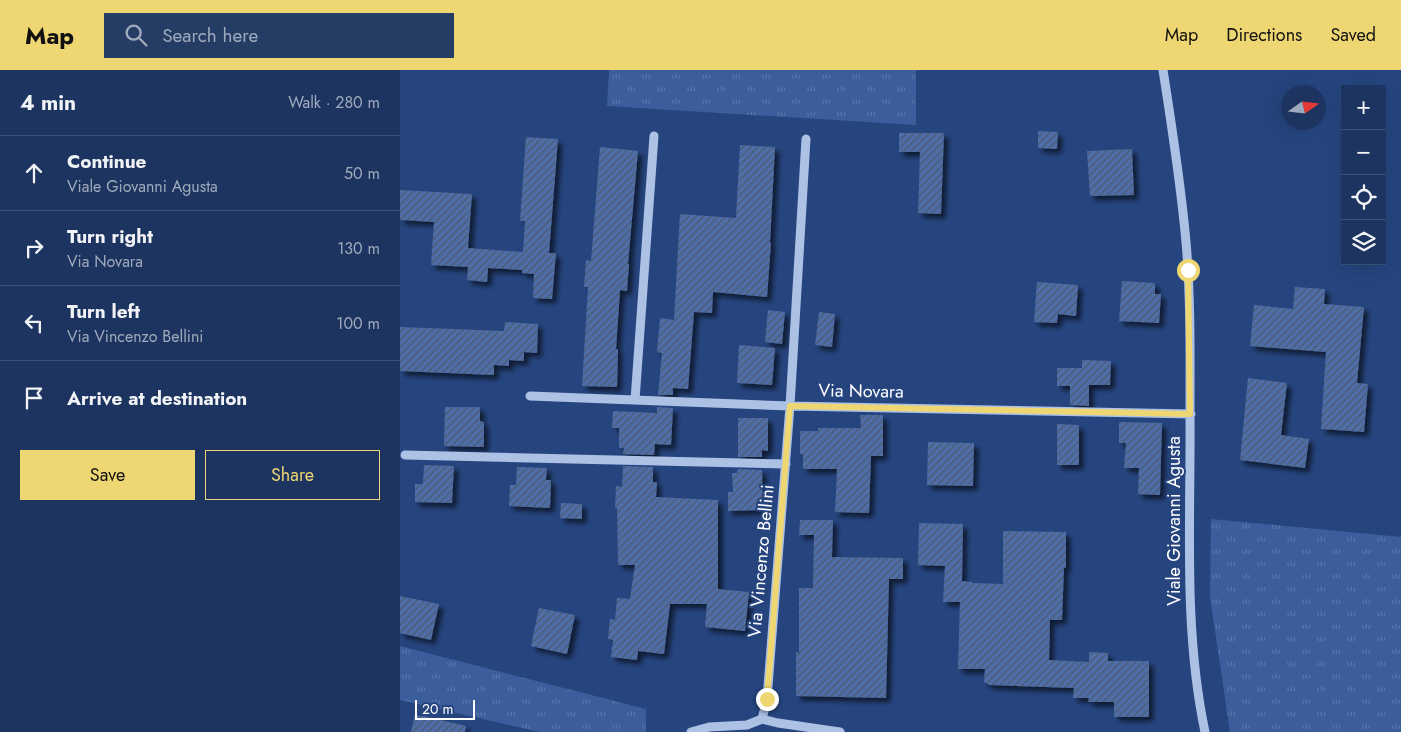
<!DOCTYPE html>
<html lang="en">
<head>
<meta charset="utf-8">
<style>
	:root { --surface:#1c345f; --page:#253c65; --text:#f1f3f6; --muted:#a0aabd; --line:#3a4f74; --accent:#eed672 }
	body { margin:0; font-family:Jost,sans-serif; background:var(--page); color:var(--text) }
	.controls { position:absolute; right:15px; top:15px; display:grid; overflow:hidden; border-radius:0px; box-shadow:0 5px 20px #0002 }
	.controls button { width:45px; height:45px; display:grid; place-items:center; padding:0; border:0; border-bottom:1px solid var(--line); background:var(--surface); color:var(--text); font:25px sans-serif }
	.compass { position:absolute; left:881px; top:15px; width:45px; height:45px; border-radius:50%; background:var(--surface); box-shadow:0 5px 20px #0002; rotate:76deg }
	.scale { position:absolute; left:15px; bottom:12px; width:60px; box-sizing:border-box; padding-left:5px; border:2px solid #fff; border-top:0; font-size:14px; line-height:18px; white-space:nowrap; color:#fff; -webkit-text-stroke:4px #26457f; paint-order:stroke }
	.stop { position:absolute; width:15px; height:15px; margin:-11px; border:4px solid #eed672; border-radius:50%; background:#fff }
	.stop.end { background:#eed672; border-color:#fff; box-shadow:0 1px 5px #0008 }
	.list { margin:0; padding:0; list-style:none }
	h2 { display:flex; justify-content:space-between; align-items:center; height:65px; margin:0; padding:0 20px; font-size:21px }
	h2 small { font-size:16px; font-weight:400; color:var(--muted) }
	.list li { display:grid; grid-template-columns:32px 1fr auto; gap:15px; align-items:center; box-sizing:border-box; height:75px; padding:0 20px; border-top:1px solid var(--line) }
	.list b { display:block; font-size:19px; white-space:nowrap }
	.list p { margin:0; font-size:16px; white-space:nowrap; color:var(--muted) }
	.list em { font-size:16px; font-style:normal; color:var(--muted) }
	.actions { display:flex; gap:10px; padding:15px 20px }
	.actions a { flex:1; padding:11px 0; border:1px solid var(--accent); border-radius:0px; text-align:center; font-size:18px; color:var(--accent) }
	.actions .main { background:var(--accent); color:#111 }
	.icon { flex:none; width:28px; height:28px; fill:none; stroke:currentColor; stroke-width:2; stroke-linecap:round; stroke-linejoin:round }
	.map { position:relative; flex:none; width:1001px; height:662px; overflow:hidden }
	header { display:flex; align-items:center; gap:30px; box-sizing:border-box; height:70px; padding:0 25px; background:var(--accent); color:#111 }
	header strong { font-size:24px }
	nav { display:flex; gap:28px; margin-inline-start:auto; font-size:18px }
	.search { width:350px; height:45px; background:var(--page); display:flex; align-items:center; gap:12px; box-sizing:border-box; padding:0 18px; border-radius:0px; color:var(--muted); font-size:19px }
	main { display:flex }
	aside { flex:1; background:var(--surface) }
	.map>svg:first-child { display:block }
	.grass { fill:url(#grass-tufts) }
	.building { fill:url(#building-hatch); filter:url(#shadow) }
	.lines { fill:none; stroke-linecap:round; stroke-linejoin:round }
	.minor { stroke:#adc1e5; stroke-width:9 }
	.route { stroke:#eed672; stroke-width:6 }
	.labels { text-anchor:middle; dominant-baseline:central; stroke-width:4; stroke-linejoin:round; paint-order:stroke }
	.street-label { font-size:18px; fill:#fff; stroke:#26457f }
</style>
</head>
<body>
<header>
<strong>Map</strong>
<div class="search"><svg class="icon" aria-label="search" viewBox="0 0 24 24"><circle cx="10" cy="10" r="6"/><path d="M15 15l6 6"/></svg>Search here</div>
<nav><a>Map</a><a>Directions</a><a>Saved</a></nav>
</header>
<main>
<aside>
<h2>4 min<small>Walk · 280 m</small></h2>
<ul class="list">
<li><svg class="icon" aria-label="ahead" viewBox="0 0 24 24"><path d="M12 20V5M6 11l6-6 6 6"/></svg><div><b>Continue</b><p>Viale Giovanni Agusta</p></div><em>50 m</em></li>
<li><svg class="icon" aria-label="right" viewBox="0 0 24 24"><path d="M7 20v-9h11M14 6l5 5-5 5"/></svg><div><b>Turn right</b><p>Via Novara</p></div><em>130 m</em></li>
<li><svg class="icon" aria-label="left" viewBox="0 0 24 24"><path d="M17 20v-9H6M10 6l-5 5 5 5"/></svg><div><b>Turn left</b><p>Via Vincenzo Bellini</p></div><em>100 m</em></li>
<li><svg class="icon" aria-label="arrive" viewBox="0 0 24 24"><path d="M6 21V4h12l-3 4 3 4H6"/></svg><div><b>Arrive at destination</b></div></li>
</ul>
<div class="actions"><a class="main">Save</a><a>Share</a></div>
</aside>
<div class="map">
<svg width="1001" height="662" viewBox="0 0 1001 662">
	<defs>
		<pattern id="grass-tufts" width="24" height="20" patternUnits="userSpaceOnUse" patternTransform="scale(1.25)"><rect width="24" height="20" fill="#3b5d9c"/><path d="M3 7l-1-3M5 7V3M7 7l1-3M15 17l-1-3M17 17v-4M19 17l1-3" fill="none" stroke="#5875ab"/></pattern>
		<pattern id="building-hatch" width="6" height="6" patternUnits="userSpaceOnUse" patternTransform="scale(1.25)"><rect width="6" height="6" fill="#4f6ea7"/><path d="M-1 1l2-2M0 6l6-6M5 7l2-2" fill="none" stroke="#4d5a70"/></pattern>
		<filter id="shadow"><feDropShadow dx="4.5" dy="4.5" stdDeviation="2.5" flood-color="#0009"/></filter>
	</defs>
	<rect width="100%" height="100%" fill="#26457f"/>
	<path class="grass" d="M209,0H516V55L207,36Z
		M811,449L1001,467V662H830L810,527Z
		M0,576L246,639V662H140L0,630Z"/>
	<path class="building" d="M638,61L658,62L657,79L638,78Z
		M499,63H544L541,144L518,143L520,82H499Z
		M126,67L158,69L149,183H156L152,229L133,228L134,204L122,203V200L88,198L87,212L67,210L68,197L31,195L34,152L0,150V120L72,124L68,178L123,182L125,151H120Z
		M340,75L375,77L370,173H371L367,227L313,222L312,243L294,242L288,319L273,318V325H258L262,283L257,282L260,248L274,250L280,144L336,148Z
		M200,77L238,81L228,194H229L227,221L220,220L216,279H218L217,317L182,316L188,217H184L186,190L191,191Z
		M732,79L734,125L690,126L687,81Z
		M722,211L755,213V224H761L759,253L719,251Z
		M637,212L678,215L676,246L658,244L657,253L634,252Z
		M895,217L925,219L924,234L964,237L957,313L968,314L964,362L921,359L926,282L850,276L854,235L893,239Z
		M368,240L385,242L382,274L365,272Z
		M419,242L435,244L432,277L415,275Z
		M105,252L138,254L137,283L124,282V291L109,290V296L94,295V305L0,301V257L104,261Z
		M339,275L375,278L372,315L337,313Z
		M682,290L711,291L710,315H689V336L670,335V316H657V298H682Z
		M848,308L887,313L881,365L909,369L905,398L840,390Z
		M45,337H80V351L84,352V377L44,376Z
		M257,337L273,338L271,375L255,374L254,385L223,384L224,378H219V358H212L213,341L257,343Z
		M460,345H483V386H471L469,443L435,442L437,399H403V384H400V361H418V358H461Z
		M338,348H368V381L362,380V387H338Z
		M719,352L762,353L760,425L738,424L739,398H724L726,373H719Z
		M657,354L679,355V395H657Z
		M528,372L574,373L573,416L527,415Z
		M24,395L54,396L52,433L15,432V414H23Z
		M223,396L253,397V412H257L256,427L318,430V519L349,522L345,561L305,557L307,534H270L264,584L238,581L237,590L211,587L213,570L208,569L210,549L215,550L217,528L230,529L235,495H218L217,438H215L216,416L222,417Z
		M117,397L147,398L146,410H151L150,438L109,436L110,415H116Z
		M338,399L362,400L363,440L328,441V422H333L332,403H337Z
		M161,433L182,434V449L160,448Z
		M400,450H433L432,487L503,488V509H489L486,628L396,626V582L399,583V518H413L414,465H399Z
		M519,453L563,454L562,511L572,512V513L603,514V461L666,462V498H664L662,550H650L649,590L689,592V582L708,583V591H749V647H714V632H688L689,628H673L674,618L590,615L584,612L585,599H558L560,532H543L545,496L518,495Z
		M0,526L39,534L31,570L0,563Z
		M139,538L175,545L167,584L131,576Z
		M15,644L66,656L65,662H11Z"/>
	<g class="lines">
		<path class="minor" d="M763,0C772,57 781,115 786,172C791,230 790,288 790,346C791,451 783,558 805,662
			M130,326L390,336L791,344
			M235,330L254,66
			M5,385L386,394
			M362,649L378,653L440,662
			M291,662L309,657L347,655L362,649L367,629L390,336L406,69"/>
	</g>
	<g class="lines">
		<path class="route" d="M367,629L390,336L790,344L788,200"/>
	</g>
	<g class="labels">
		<g class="street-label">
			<text transform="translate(461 321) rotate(1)">Via Novara</text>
			<text transform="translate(774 451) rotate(-90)">Viale Giovanni Agusta</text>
			<text transform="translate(361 491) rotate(-85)">Via Vincenzo Bellini</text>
		</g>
	</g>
</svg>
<div class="controls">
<button>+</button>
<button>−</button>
<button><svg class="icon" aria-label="locate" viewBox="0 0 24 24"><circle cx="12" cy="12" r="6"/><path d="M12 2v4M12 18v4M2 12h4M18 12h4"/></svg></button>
<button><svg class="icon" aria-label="layers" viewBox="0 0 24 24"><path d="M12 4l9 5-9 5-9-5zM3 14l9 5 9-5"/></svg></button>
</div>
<svg class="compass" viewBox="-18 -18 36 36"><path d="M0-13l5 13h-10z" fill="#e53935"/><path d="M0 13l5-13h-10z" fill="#a0aabd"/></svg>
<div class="scale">20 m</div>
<div class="stop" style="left:788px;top:200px"></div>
<div class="stop end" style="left:367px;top:629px"></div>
</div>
</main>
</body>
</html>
